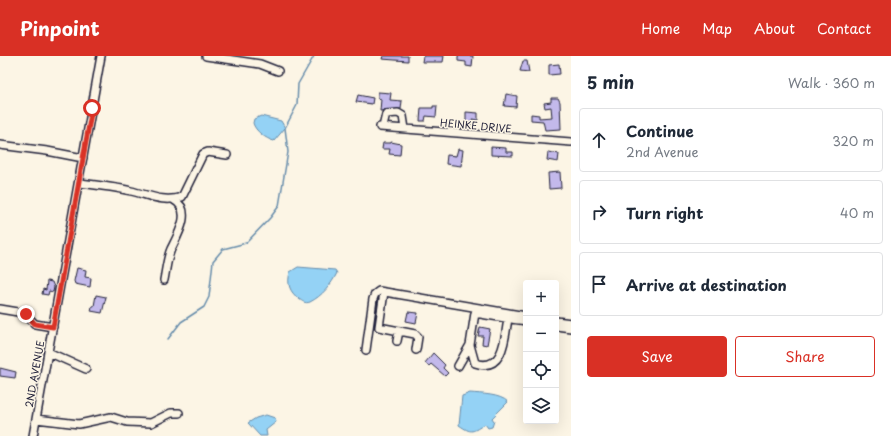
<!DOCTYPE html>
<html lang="en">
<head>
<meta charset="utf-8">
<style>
	:root { --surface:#fff; --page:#f2f2f3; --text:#1f2937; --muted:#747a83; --line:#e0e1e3; --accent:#d93025 }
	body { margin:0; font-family:"Playpen Sans",sans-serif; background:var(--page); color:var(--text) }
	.controls { position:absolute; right:12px; bottom:12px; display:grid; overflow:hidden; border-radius:4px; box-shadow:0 4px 16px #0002 }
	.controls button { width:36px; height:36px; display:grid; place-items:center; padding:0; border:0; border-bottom:1px solid var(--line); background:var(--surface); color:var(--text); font:20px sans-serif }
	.stop { position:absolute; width:12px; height:12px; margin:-9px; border:3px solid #d93025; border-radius:50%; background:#fff }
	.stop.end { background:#d93025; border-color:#fff; box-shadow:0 1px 4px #0008 }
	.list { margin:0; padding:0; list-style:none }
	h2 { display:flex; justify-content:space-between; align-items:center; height:52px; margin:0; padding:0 16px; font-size:17px }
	h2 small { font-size:13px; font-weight:400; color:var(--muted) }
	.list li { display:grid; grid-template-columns:26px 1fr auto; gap:12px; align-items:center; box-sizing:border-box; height:64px; margin:0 8px 8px; padding:0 8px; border:1px solid var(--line); border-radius:4px }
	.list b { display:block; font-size:15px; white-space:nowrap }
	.list p { margin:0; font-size:13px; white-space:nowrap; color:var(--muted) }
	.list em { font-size:13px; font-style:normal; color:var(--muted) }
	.actions { display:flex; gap:8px; padding:12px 16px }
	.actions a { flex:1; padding:9px 0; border:1px solid var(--accent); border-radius:4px; text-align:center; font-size:14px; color:var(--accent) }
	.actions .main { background:var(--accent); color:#fff }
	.icon { flex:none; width:22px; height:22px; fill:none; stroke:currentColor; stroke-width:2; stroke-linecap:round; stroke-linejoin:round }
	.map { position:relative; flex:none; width:571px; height:380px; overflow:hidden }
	header { display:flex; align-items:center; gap:24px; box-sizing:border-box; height:56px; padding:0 20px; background:var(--accent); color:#fff }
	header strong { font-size:19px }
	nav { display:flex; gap:22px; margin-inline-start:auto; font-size:14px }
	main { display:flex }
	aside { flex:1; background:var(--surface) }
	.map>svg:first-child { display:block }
	.water { fill:#94d2f5; stroke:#668cab }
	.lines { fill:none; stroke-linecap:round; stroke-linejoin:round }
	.stream { stroke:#668cab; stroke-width:1.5 }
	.building { fill:#c3b9eb; stroke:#22223b }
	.minor-casing { stroke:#22223b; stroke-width:10 }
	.minor { stroke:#fcf5e5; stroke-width:7 }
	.route { stroke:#d93025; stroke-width:5 }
	.labels { text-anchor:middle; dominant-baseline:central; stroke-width:3; stroke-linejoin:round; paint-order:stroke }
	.street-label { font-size:10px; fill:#22223b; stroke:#fcf5e5 }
</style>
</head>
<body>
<header>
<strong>Pinpoint</strong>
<nav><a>Home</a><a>Map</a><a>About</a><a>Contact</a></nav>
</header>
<main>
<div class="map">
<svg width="571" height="380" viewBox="0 0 571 380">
	<rect width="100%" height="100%" fill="#fcf5e5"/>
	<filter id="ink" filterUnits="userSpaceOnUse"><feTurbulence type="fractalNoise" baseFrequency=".025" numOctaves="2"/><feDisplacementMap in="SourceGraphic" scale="8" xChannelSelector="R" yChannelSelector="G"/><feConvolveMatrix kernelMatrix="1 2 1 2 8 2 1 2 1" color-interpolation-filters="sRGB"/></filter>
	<g filter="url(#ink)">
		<path class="water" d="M261,60L281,65L285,72L274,85C266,83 255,75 253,67L254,63Z
			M298,211L335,214L337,217C331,229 322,240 310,246C305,248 302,245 299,243C289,235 287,228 290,216Z
			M470,337C481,338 500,338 508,346L492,362L494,365L492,371L488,372L485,368C472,376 472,378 459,369L462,340Z
			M266,359L275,362L276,366L266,374L267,380H260L248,367L256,362Z"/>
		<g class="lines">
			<path class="stream" d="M168,283L181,266L204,251L209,241L213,205L223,193L246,187L270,162L279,150L288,96L285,72L297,49L298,28L314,0"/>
		</g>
		<path class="building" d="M383,0H408V5L382,3Z
			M423,0H444L443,6H422Z
			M458,0H473L472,11L466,10V6L458,5Z
			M523,5H527L529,16L520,15Z
			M559,8L560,18L549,19V9Z
			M378,36L391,37L390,44L402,45L401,53L380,55L381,43L378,42Z
			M506,38L517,40L516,51L504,50Z
			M358,39L373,42L372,48L356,46Z
			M551,42H558L560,46L561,73L545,74L543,65L531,64V58L539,59V62L552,61L551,51L545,52L544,47L551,46Z
			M433,50H437L436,61L426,60L425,65H420L421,52H433Z
			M466,56L478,57V64L472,63V68H466Z
			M391,86L401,88L400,99L389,98L390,93H382L383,87H391Z
			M491,91L506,92V96H513V100L491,99Z
			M458,93L463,94L461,110L446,108L447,99L456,100Z
			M548,96L559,98L558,106L547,104Z
			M560,116L561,132L549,133L548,117Z
			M77,212L86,214L85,221L91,222L90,231L75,228L74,225Z
			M47,225L52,226L54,231L53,236L49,235L48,239L42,238L43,233L46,234Z
			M96,239L106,241L102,257L91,255L92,250H94Z
			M408,256L418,257L416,267L406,265Z
			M480,271L490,273L487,289L482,288L483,280H478Z
			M433,297L445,309L443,312L448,317L445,320L431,308L429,310L425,307Z
			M0,312L16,316L15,322L0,320Z"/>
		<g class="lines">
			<g class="minor-casing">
				<path id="minor" d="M206,0L260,8L278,15
					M380,71L571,86
					M383,71L386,58L398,57L403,60L405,73
					M0,89L47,95L83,102
					M79,127C96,129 114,131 131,135C149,139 163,147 182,141L203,98L208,96L227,99
					M164,224C166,214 167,202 171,193C178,179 193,154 174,144
					M384,236L379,271L415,278L418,281L416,294
					M0,253L24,257L35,268L53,271
					M508,262C505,281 504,317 475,307L470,289L475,257C492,260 509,263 526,265
					M556,265L571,267
					M556,270L571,272
					M397,285L399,275
					M366,294L373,243L375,238L379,235L526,260
					M48,296L86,313
					M458,310L470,289
					M36,363L79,368L111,361L127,366L151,367L171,357H179
					M33,380L101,0"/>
			</g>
			<use href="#minor" class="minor"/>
		</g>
	</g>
	<g class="lines" filter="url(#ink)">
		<path class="route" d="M26,258L35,268L53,271L92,52"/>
	</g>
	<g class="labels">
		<g class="street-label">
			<text transform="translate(476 69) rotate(5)">HEINKE DRIVE</text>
			<text transform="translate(34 318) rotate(-80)">2ND AVENUE</text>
		</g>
	</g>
</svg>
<div class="controls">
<button>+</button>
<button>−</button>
<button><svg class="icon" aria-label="locate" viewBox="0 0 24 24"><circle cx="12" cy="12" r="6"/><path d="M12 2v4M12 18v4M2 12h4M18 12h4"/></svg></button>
<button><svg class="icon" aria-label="layers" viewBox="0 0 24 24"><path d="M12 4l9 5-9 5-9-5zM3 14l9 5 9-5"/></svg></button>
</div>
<div class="stop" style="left:92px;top:52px"></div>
<div class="stop end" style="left:26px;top:258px"></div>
</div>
<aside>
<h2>5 min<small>Walk · 360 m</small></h2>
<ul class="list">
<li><svg class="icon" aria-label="ahead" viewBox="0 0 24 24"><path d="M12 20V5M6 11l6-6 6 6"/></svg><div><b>Continue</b><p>2nd Avenue</p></div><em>320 m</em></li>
<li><svg class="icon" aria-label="right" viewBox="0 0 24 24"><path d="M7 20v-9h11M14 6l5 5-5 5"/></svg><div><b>Turn right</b></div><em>40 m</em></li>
<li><svg class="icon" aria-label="arrive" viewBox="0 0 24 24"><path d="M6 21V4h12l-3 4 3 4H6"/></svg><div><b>Arrive at destination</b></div></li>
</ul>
<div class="actions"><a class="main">Save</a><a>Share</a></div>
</aside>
</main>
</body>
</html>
